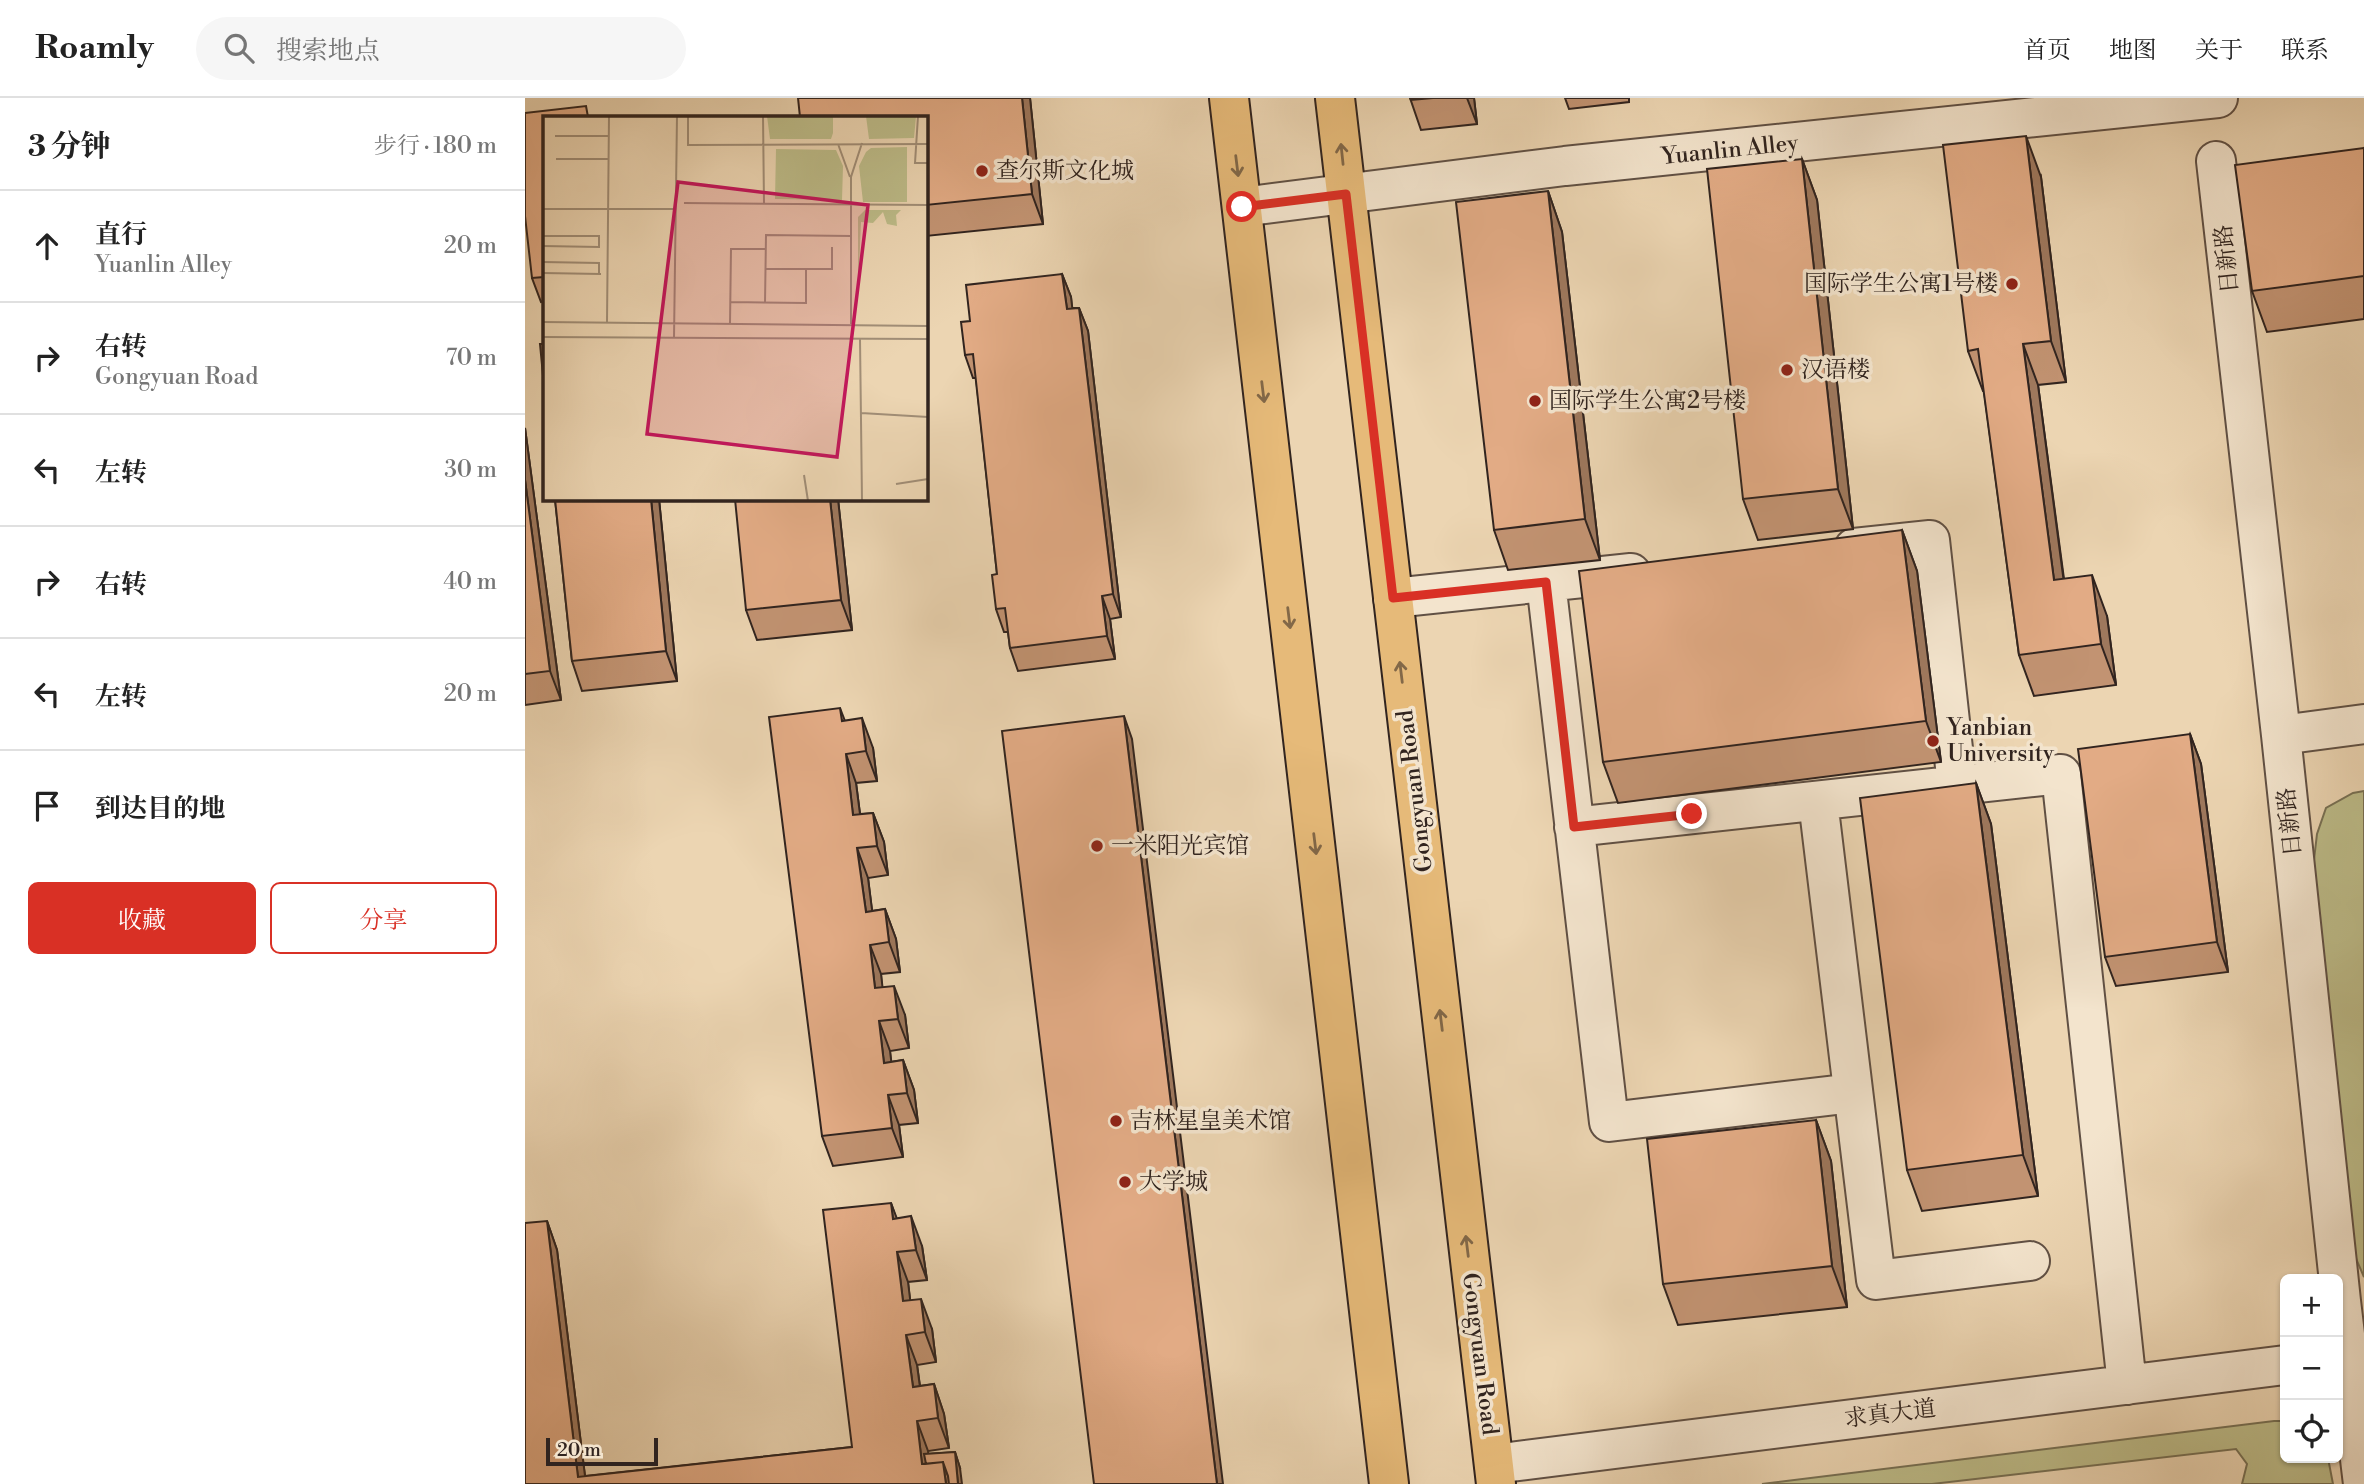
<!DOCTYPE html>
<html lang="zh">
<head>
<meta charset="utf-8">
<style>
	:root { --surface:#fff; --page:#f6f6f6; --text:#222; --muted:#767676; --line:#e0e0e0; --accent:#d93025 }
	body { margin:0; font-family:"Libre Bodoni","Noto Serif SC",serif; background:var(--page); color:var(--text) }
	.controls { position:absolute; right:21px; bottom:21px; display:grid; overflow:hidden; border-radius:10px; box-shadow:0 2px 5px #0004 }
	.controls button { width:63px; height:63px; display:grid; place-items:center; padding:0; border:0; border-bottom:2px solid var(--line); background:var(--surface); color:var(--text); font:35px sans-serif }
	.scale { position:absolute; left:21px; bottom:18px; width:112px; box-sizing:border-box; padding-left:7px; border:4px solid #31241f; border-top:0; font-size:19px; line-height:24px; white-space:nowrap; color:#31241f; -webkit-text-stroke:5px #f3e4cd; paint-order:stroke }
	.stop { position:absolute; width:21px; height:21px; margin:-16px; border:5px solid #d93025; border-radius:50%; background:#fff }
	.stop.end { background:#d93025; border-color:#fff; box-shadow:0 2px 7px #0008 }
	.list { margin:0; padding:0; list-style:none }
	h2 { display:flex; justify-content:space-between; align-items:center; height:91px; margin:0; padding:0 28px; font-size:30px }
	h2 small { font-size:23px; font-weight:400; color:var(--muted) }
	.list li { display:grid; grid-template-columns:46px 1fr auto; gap:21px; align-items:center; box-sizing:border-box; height:112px; padding:0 28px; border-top:2px solid var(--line) }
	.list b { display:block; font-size:26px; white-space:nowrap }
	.list p { margin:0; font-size:23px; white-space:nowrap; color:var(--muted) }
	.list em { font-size:23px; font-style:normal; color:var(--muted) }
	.actions { display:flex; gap:14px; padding:21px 28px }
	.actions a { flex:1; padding:16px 0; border:2px solid var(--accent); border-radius:10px; text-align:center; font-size:24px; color:var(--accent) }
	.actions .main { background:var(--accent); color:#fff }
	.icon { flex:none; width:38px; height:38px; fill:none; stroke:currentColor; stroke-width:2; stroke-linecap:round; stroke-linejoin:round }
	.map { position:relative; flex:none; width:1839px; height:1386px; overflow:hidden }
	header { display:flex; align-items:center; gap:42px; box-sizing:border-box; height:98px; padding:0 35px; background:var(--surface); border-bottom:2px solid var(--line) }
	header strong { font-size:33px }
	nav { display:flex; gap:38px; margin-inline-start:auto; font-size:24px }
	.search { width:490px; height:63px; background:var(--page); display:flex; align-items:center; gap:18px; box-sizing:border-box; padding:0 24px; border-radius:38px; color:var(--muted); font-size:26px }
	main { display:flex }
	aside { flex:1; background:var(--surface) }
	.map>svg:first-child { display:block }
	.green { fill:#bdbc89; stroke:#777054; stroke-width:2 }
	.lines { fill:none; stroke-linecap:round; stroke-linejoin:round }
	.minor-casing { stroke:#605044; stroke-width:42 }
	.major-casing { stroke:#31241f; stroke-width:42 }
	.minor { stroke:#f3e4cd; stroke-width:38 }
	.major { stroke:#e6ba79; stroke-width:38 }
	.wall { fill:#c29372; stroke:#31241f; stroke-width:2 }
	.shaded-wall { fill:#9e785d; stroke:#31241f; stroke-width:2 }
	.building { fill:#e2ab85; stroke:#31241f; stroke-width:2 }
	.oneway { stroke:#826848 }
	.route { stroke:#d93025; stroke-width:9 }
	.poi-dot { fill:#8f2418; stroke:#f3e4cd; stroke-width:2.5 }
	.labels { text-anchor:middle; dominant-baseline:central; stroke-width:7; stroke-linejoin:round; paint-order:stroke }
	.street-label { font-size:23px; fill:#31241f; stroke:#f3e4cd }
	.poi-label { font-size:23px; fill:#31241f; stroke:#f3e4cd; text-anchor:start }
	.inset-road { fill:none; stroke:#a18e77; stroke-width:2 }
	.view { fill:#c2185b; fill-opacity:0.15; stroke:#c2185b; stroke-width:3.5 }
	.inset-edge { fill:none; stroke:#31241f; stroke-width:3.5 }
</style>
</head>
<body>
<header>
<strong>Roamly</strong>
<div class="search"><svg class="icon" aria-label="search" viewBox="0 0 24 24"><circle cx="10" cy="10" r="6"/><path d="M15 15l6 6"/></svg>搜索地点</div>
<nav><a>首页</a><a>地图</a><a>关于</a><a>联系</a></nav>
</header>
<main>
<aside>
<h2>3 分钟<small>步行 · 180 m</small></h2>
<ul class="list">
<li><svg class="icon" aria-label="ahead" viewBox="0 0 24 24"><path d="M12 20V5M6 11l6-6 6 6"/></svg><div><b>直行</b><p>Yuanlin Alley</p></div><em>20 m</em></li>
<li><svg class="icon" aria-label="right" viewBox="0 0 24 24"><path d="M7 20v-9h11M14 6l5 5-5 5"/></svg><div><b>右转</b><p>Gongyuan Road</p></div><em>70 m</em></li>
<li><svg class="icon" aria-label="left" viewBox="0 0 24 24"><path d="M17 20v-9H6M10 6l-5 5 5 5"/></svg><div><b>左转</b></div><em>30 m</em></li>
<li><svg class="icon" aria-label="right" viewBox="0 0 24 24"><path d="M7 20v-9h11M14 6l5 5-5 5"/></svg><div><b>右转</b></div><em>40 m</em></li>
<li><svg class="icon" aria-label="left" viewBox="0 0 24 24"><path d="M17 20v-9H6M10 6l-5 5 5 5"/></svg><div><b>左转</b></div><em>20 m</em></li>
<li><svg class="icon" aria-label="arrive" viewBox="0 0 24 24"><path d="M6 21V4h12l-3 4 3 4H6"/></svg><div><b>到达目的地</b></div></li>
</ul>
<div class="actions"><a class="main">收藏</a><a>分享</a></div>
</aside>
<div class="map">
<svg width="1839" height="1386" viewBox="0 0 1839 1386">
	<rect width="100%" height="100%" fill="#ecd5b2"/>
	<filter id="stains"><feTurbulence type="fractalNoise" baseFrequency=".00286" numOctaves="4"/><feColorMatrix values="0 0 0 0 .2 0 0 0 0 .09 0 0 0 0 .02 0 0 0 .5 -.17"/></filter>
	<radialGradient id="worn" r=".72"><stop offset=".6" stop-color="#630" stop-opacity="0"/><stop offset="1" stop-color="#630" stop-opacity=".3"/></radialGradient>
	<path class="green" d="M1839,693V1179L1829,1156L1787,779L1792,736L1801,710L1828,695Z
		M1749,1323H1760V1360H1803L1808,1386H1717L1722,1366L1711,1351L1407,1386H1237Z"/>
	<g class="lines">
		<g class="minor-casing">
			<path id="minor" d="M1691,63L1756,637L1816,1203L1838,1386
				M717,109L1040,68L1693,0
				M1329,450L1405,442L1432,687
				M1021,484L1084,1024L1328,995
				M868,500L1106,475
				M1756,637L1839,626
				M1293,703L1351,1182L1505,1163
				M1049,729L1536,676L1602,1287
				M969,1366L1760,1267"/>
		</g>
		<g class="major-casing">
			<path id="major" d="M704,0L864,1386
				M810,0L971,1386"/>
		</g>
		<use href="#minor" class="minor"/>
		<use href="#major" class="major"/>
	</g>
	<path class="wall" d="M505,0L518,126L401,138V19Z
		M885,0H949L952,26L896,32Z
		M1040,0H1104V4L1044,11Z
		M19,19V203L16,204L7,180Z
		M1839,50V221L1742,234L1727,193Z
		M1277,61L1292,102L1328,431L1233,442L1218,401Z
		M1516,79L1541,284L1513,287L1539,481L1582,518L1591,587L1509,598L1494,557L1459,293H1458L1443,253Z
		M1023,93L1037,134L1075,462L983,472L969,432Z
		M537,176L546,199L547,210H554L563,233L596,519L585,521L590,561L493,573L485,550L483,534H479L471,511L472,476L451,280H448L440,257L445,223Z
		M0,330L36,602L0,607Z
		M30,401H134L152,583L57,593L47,563Z
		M313,401L327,532L232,542L221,512Z
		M1377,432L1392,473L1416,664L1093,705L1078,664Z
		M315,610L320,623L348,650L352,683L331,685L335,716L348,715L359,744L363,777L343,780L347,813L360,811L371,841L375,874L356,876L357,889L380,917L384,950L365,953L366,964L378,962L389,992L393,1025L374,1027L378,1059L308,1068L297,1038Z
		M1665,636L1676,666L1703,874L1591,888L1580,859Z
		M1451,685L1466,726L1513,1098L1397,1113L1382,1072Z
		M1291,1022L1306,1063L1322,1209L1153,1227L1138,1186Z
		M366,1105L371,1120L397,1148L402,1182L383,1184L385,1202L407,1231L411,1264L392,1267L395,1288L409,1286L419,1316L424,1350L403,1353V1356L430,1354L435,1370L0,1386L22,1123L32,1152L60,1378L327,1349Z"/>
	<path class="shaded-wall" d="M497,0H505L518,126L507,96Z
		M942,0H949L952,26Z
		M1501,38L1516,79L1541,284L1526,243Z
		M1277,61L1292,102L1328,431L1313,391Z
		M1023,93L1037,134L1075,462L1060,421Z
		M537,176L546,199L550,234L542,211Z
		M554,210L563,233L596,519L588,496Z
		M1498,246L1513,287L1544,523L1529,482Z
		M0,330L36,602L25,573L0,382Z
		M126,401H134L152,583L141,553Z
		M305,401H313L327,532L316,502Z
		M1377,432L1392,473L1416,664L1401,623Z
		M1567,477L1582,518L1591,587L1576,546Z
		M577,498L585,521L590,561L582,538Z
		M599,618L607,641L698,1386H692Z
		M337,620L348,650L352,683L341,653Z
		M1665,636L1676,666L1703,874L1692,844Z
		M321,656L331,685L339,747L328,717Z
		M1451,685L1466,726L1513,1098L1498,1057Z
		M348,715L359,744L363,777L352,748Z
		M332,750L343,780L351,843L341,814Z
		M360,811L371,841L375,874L364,844Z
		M345,847L356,876L361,920L350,890Z
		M369,888L380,917L384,950L373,921Z
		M354,923L365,953L370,994L359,965Z
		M378,962L389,992L393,1025L382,995Z
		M363,997L374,1027L378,1059L367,1030Z
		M1291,1022L1306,1063L1322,1209L1307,1168Z
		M366,1105L377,1134L368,1121Z
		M386,1118L397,1148L402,1182L391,1152Z
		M22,1123L32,1152L61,1386L53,1379Z
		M372,1154L383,1184L389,1233L378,1203Z
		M396,1201L407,1231L411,1264L400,1234Z
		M381,1237L392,1267L399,1319L388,1289Z
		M409,1286L419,1316L424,1350L413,1320Z
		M392,1323L403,1353L406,1380L397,1366Z
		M430,1354L435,1370L437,1386H433Z
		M418,1364L426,1386H421Z"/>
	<path class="building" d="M273,0H497L507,96L401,107V19H275Z
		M885,0H908L886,2Z
		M61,8L63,19H19V179L7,180L0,118V15Z
		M1501,38L1526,243L1498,246L1529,482L1567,477L1576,546L1494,557L1453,251L1443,253L1418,47Z
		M1839,50V178L1727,193L1710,67Z
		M1277,61L1313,391L1218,401L1182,71Z
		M1023,93L1060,421L969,432L931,104Z
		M537,176L542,211L554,210L588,496L577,498L582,538L485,550L480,510L471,511L467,477L472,476L448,256L440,257L436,224L445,223L441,187Z
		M15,246H19V288Z
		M0,382L25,573L0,576Z
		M30,401H126L141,553L47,563Z
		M210,401H305L316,502L221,512Z
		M1377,432L1401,623L1078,664L1054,473Z
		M315,610L317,623L337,620L341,653L321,656L328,717L348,715L352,748L332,750L341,814L360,811L364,844L345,847L350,890L369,888L373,921L354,923L359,965L378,962L382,995L363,997L367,1030L297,1038L244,619Z
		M599,618L692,1386H569L477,633Z
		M1665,636L1692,844L1580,859L1553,651Z
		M1451,685L1498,1057L1382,1072L1335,700Z
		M1291,1022L1307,1168L1138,1186L1122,1041Z
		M366,1105L368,1121L386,1118L391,1152L372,1154L378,1203L396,1201L400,1234L381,1237L388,1289L409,1286L413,1320L392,1323L397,1366L418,1364L421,1386H0V1125L22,1123L53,1379L327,1349L298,1112Z
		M430,1354L433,1386H424L423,1378L418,1364L401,1366L399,1356Z"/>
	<defs><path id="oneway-shaft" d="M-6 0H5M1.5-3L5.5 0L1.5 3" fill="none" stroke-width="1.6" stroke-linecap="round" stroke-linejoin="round" transform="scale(1.75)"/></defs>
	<g class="oneway">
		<use href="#oneway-shaft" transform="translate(817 56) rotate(-96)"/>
		<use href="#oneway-shaft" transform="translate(712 68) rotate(83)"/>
		<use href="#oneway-shaft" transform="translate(738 294) rotate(83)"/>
		<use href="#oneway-shaft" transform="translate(764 520) rotate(83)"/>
		<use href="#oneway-shaft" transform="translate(876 574) rotate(-97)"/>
		<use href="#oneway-shaft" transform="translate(790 746) rotate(83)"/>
		<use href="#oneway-shaft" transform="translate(916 922) rotate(-97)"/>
		<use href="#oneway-shaft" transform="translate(942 1148) rotate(-97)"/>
	</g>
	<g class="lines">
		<path class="route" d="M717,109L821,96L868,500L1021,484L1049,729L1167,716"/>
	</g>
	<g class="poi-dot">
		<circle cx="457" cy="73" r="7"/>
		<circle cx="1487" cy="186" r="7"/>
		<circle cx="1262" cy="272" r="7"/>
		<circle cx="1010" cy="303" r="7"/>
		<circle cx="1408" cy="643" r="7"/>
		<circle cx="572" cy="748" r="7"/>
		<circle cx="591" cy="1023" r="7"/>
		<circle cx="600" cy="1084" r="7"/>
	</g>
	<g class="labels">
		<g class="street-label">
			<text transform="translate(1205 52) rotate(-6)">Yuanlin Alley</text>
			<text transform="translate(1702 161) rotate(-96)">日新路</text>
			<text transform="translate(890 693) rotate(-97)">Gongyuan Road</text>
			<text transform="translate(1765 724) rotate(-96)">日新路</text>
			<text transform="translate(955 1256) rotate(83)">Gongyuan Road</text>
			<text transform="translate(1365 1316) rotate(-7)">求真大道</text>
		</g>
		<g class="poi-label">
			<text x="471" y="73">查尔斯文化城</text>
			<text x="1473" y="186" text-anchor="end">国际学生公寓1号楼</text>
			<text x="1276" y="272">汉语楼</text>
			<text x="1024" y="303">国际学生公寓2号楼</text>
			<text x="1422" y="630">Yanbian<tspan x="1422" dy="26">University</tspan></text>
			<text x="586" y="748">一米阳光宾馆</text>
			<text x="605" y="1023">吉林星皇美术馆</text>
			<text x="614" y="1084">大学城</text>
		</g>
	</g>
	<g transform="translate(18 18)">
		<rect width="385" height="385" fill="#ecd5b2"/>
		<path d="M224,0H290V17L288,23H227ZM323,0H373L371,22L326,23ZM364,31V86H320L316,50L323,36L328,32ZM233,33L293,34L300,50L299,84L232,83ZM322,94H358L353,99L354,110L344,108L340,96L330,107L318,106L315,180V101Z" fill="#bdbc89"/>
		<path class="inset-road" d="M145,0V29L385,28M220,0L221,88M375,0L372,47H385M12,20H66M295,28L307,61M13,43H66M141,87L385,89M0,93H133M0,120H56V131L0,130M0,146L56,147V158M222,153H289V131M0,157L58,158M188,186L263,187V153M222,187L223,119L308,120M0,206L385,210M64,206L66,0M187,208L188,133H223M308,208V61L319,27M0,221L385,223M131,222L134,0M317,223L319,385M318,297L385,301M261,359L265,385M353,368L385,363"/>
		<path class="view" d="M135,66L325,89L294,341L104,318Z"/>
		<rect width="385" height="385" class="inset-edge"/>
	</g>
	<rect width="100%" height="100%" filter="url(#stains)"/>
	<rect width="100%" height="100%" fill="url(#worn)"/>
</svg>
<div class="controls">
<button>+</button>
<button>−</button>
<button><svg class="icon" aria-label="locate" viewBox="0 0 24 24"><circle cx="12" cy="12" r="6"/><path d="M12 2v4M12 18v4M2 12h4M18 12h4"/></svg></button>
</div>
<div class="scale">20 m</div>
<div class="stop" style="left:717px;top:109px"></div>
<div class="stop end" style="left:1167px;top:716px"></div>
</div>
</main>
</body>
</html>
